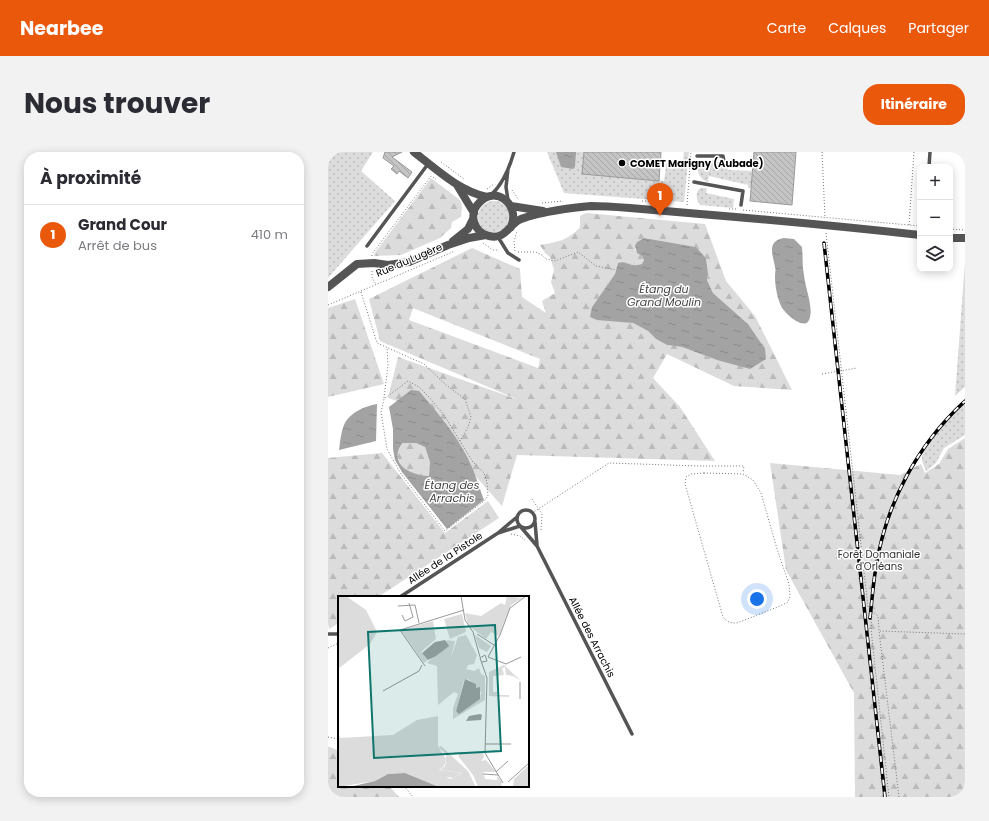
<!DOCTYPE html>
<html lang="fr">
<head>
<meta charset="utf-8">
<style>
	:root { --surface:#fff; --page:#f2f2f3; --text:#2b2b33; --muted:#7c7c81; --line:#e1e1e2; --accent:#ea580c }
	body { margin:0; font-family:Poppins,sans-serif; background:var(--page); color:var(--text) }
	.controls { position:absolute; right:12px; top:12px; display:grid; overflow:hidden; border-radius:8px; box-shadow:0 2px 10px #0003 }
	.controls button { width:36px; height:36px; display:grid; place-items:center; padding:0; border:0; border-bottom:1px solid var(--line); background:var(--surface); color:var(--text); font:20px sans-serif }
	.you { position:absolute; left:429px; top:447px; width:14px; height:14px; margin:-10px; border:3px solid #fff; border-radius:50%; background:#1a73e8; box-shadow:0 0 0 6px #1a73e833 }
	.badge { display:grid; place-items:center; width:26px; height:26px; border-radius:50%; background:var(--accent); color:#fff; font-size:13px; font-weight:700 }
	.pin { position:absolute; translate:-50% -33px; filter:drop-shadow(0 1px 2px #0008) }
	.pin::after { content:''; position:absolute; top:21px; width:14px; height:12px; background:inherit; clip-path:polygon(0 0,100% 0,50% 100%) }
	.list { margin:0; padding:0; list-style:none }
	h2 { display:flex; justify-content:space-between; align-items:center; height:52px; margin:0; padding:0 16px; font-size:17px }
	h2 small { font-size:13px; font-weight:400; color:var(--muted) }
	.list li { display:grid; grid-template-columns:26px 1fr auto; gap:12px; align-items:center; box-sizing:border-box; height:60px; padding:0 16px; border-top:1px solid var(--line) }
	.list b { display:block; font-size:15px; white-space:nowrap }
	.list p { margin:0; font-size:13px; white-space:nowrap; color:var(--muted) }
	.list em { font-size:13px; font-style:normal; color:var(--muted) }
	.icon { flex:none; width:22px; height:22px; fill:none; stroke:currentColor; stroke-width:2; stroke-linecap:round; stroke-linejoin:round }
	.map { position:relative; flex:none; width:637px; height:645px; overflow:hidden; border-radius:16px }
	header { display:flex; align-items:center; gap:24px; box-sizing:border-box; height:56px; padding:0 20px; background:var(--accent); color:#fff }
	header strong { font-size:19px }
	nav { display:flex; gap:22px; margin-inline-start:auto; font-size:14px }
	.intro { display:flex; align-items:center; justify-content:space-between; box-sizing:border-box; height:96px; padding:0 24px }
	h1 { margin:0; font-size:28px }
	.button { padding:10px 18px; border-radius:16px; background:var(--accent); color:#fff; font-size:14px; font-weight:700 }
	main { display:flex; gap:24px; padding:0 24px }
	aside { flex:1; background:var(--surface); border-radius:16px; box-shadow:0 2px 10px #0003 }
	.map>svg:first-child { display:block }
	.grass { fill:url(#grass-dots) }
	.forest { fill:url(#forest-firs); fill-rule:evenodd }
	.water { fill:url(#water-ripples); fill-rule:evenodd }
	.building { fill:url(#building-back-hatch); stroke:#999 }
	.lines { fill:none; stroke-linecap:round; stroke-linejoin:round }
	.path { stroke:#777; stroke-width:1; stroke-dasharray:1 2; stroke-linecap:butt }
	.service { stroke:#555; stroke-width:3.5 }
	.tertiary { stroke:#555; stroke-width:8 }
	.rail-casing { stroke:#000; stroke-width:3.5 }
	.rail { stroke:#fff; stroke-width:2; stroke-dasharray:6; stroke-linecap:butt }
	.poi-dot { fill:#000; stroke:#fff; stroke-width:1.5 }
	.labels { text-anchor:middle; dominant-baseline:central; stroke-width:3; stroke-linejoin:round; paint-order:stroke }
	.poi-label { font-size:10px; font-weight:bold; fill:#000; stroke:#fff; text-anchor:start }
	.street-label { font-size:10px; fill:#000; stroke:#fff }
	.park-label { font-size:10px; fill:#333; stroke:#fff }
	.water-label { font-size:11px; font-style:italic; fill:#444; stroke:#fff }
	.inset-road { fill:none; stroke:#999; stroke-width:1 }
	.view { fill:#0f766e; fill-opacity:0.15; stroke:#0f766e; stroke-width:2 }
	.inset-edge { fill:none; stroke:#000; stroke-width:2 }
</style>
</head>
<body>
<header>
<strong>Nearbee</strong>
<nav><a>Carte</a><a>Calques</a><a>Partager</a></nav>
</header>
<div class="intro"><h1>Nous trouver</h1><a class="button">Itinéraire</a></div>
<main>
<aside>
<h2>À proximité<small></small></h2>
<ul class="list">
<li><span class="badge">1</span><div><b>Grand Cour</b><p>Arrêt de bus</p></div><em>410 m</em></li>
</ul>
</aside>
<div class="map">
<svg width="637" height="645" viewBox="0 0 637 645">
	<defs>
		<pattern id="grass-dots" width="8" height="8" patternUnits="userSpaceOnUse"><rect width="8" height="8" fill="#dcdcdc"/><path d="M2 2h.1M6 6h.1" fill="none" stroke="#bbb" stroke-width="1.8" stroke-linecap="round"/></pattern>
		<pattern id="forest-firs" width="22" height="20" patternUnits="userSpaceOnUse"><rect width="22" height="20" fill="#dcdcdc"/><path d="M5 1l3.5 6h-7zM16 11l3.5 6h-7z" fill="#bbb"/></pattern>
		<pattern id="water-ripples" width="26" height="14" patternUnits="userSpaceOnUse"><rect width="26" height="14" fill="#a3a3a3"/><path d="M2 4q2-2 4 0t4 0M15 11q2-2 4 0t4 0" fill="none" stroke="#8b8b8b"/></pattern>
		<pattern id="building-back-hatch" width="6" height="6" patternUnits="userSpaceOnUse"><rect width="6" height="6" fill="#c4c4c4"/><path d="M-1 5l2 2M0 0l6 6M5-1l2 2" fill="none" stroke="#a7a7a7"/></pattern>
	</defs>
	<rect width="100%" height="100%" fill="#fff"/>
	<path class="grass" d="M0,0H45L33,19L67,49L0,126Z
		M219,0H256L255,22L336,29L339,7L355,9L356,0H361L356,50L236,41Z
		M385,8L390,9L401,18L425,19L423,36H420V33L381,24L380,30C370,27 367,17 374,9Z
		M372,36H379L378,41L406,47L405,56L372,53C368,47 367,41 372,36Z
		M150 65a16 16 0 1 1 32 0a16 16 0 1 1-32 0Z
		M637,110V235L627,244Z
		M637,251V283L616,296L608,311L598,319C596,313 593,310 594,304C596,292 627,260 637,251Z"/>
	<path class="forest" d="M103,26L132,48L134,55L133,65L124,70L123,76L112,86L73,103L46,104V102Z
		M258,61L377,72L398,129L427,164L464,238L406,234L339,202L325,226L352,255L387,309L189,303L174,354L86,255L60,246L70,205L191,248L52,189L41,147L144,96L192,117L194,145L218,161L214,149L227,141L223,130L226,118L222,105L217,101L212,93C228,90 240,89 252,75V64ZM316,86L368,95L378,106L380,121L379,128L385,141L420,172L389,208L354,195L339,193L328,187L320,179L305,171L283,168L264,155L287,122L290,111C300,110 304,115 314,113L316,108L314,104L307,98L309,90ZM85,156L212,207L210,216L81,168Z
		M27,147L56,232L0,245V156Z
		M637,286V645H527L526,541L458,418L442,311L572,323L593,312L597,321L611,312L620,297Z
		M74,290L88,291L97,295L102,310L101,324C82,323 60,312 74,290Z
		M54,301L117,381L160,349L171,366L50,445H11V471L1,477L0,471V306Z
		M0,595H2L11,599V634H61L71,645H0Z"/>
	<path class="water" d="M228,0H248L247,15L245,17L233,15Z
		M316,86L368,95L378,106L380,121L379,128L385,141L420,172L437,197L438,207L422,217L389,208L354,195L339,193L328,187L320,179L305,171L269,168L262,165L264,155L287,122L290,111C299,108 302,116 314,112L316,108L314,104L309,101L307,94L309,90Z
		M456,86L466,87L474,95C475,105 474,114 476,123C477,135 485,154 482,165C479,182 456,161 453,154C449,145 447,134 447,124C447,121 448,118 447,115C445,103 438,89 456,86Z
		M83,238L91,239C109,260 128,282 140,307C147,320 151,335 156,348L119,377L74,320L67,308L65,297V277L61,255ZM74,291H88L97,295L102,310L101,324C82,323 60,312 74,291Z
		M49,252L48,289L11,298C12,291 13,280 16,273C21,261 37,254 49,252Z"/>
	<path class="building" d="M57,0H74L64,5L84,20L80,26L71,19L69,22L63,17L66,14L55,6Z
		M256,0H333L331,29L254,22Z
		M426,0H468L464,53L422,49Z"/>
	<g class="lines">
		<path class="path" d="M494,0L497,66
			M113,10L136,27
			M159,37L166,32
			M184,38L191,48
			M314,49L329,50
			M214,51L235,49
			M359,53L363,0
			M401,57H410
			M415,58L592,74
			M581,73L586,0
			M622,77L637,78
			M498,81L540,455L544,459L543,477L561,645
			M155,91L165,98H171
			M187,99L186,90L189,79
			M190,100H208L214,103L218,107L227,109L250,100L268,114L288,118
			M44,104V102L103,24L108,27
			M44,119V125L48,133
			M33,140L49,191L96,212L118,233L137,247L143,265L140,275L132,289L145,310L156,321L159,330L160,344L156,349L117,379L73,322L59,297L53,260L56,247L80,229L91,235L101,245L116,263L132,289
			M0,153L127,99
			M494,222L529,216
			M56,246L60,213L59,196
			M376,321L415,322L425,328L433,341L449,397L461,432L462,444L460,450L452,454L409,471C402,471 399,470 395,465L357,332L358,325L363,322Z
			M204,347L214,362L213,379
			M204,361L281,311L371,314H416L415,321
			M183,382L192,384L197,388
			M544,459L550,464L551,478
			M0,496L11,491
			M0,585L11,587
			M76,634L85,645
			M571,645L551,479L637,482"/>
		<path class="service" d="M369,4H395L396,9L402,14H419
			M601,15L602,0
			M366,30L415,39L413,53
			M163,43C174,33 182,14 186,0
			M180,48L178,35L180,17
			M170,85L180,101L191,108
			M39,94L100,12
			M189 367a9 9 0 1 1 18 0a9 9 0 1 1-18 0Z
			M207,370L209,393
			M170,381L192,374L209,394L304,582
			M72,445L170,381L189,365
			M0,482H11"/>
		<path class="tertiary" d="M86,0C108,17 131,39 159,45
			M129,33L146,61
			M183,54L215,59
			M183,75C193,53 167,32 151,51C140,62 146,81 161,84C177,88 180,74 191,68C205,61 247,55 263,54C276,54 289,55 302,56C325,58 348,60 372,62C445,68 519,75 592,83
			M622,86H637
			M125,89L140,77L145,67
			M0,135L29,112L46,111L60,113L81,110L120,93L141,86L158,83"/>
		<g class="rail-casing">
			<path id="rail" d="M496,91L557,645
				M542,466C544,449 545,432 548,415C558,351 590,292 637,249"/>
		</g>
		<use href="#rail" class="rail"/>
	</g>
	<circle class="poi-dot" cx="294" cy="11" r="4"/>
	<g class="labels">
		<g class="poi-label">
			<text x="302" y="11">COMET Marigny (Aubade)</text>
		</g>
		<g class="street-label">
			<text transform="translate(81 108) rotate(-23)">Rue du Lugère</text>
			<text transform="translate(117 406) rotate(-33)">Allée de la Pistole</text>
			<text transform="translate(264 485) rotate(63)">Allée des Arrachis</text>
		</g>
		<g class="park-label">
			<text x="551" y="402">Forêt Domaniale<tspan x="551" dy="12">d'Orléans</tspan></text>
		</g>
		<g class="water-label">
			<text x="336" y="137">Étang du<tspan x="336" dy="13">Grand Moulin</tspan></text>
			<text x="124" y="333">Étang des<tspan x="124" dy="13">Arrachis</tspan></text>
		</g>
	</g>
	<g transform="translate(10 444)">
		<rect width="191" height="191" fill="#fff"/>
		<path d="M169,0L184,2L173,9L161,40L153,36L148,43L130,29L127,17L143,20L163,7L167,9ZM166,69L183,85L175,80L168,79L167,71L164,72L166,79L155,80V96H169H159V99H171V101L151,100V76ZM103,150L130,175L138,191H112L108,182L114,183L124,177L102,174L107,170L108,163V158L100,151ZM115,156H145L146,161L143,165L148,164L158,176H145L147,183L159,184V180L164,186L163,191H140L135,179L120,160L122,158Z" fill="#dcdcdc"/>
		<path d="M0,0H8L28,14L39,36L32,48L0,73ZM124,18L128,36L112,43L106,23ZM95,25L98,43L83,56L90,64L86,67L63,34ZM128,39L139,59L136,68L130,69L128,73L136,75L141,72L143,78L147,80V104L115,123V112L120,98L116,96L100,109L99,70L89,67L107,49L109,44L117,45L113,61L120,41ZM129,83L138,88V92L143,96L142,103L133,107L127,114L118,115L126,84ZM137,39L153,50L149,56L141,52ZM100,120V151L108,163L106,170L101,174L123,177L114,183L113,181L108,182L114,187L113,191H101L67,177L50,178L37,185L0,191V136L2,142L55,139L79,124ZM191,169V191H175L176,183Z" fill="#dcdcdc" fill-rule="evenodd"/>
		<path d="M107,44L111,50L98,60L90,64L84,57L97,46ZM127,83L138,88V92L142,91V103L121,118L118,115ZM142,118L144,119L143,124L128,125L131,120ZM67,177L101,191H11L37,185L50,178Z" fill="#a3a3a3"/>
		<path class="inset-road" d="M123,0L127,24L135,36L142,61M60,10L77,9L81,27M64,19L67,25L75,21L71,7M139,38L156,49M150,61L162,39L172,12L188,0M150,61L168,68L183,61M144,66L149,65L147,59L142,62L149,82L147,157L165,187M87,70L62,34L126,14M182,86V103M45,95L81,75L84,69M147,148H173M158,176L170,165M145,178L160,179M170,186L191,167"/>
		<path class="view" d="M157,29L163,155L36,162L30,36Z"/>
		<rect width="191" height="191" class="inset-edge"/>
	</g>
</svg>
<div class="controls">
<button>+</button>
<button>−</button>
<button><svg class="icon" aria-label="layers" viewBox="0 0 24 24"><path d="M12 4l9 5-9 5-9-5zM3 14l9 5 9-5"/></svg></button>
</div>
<div class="you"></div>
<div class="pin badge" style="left:332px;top:64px">1</div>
</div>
</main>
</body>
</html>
